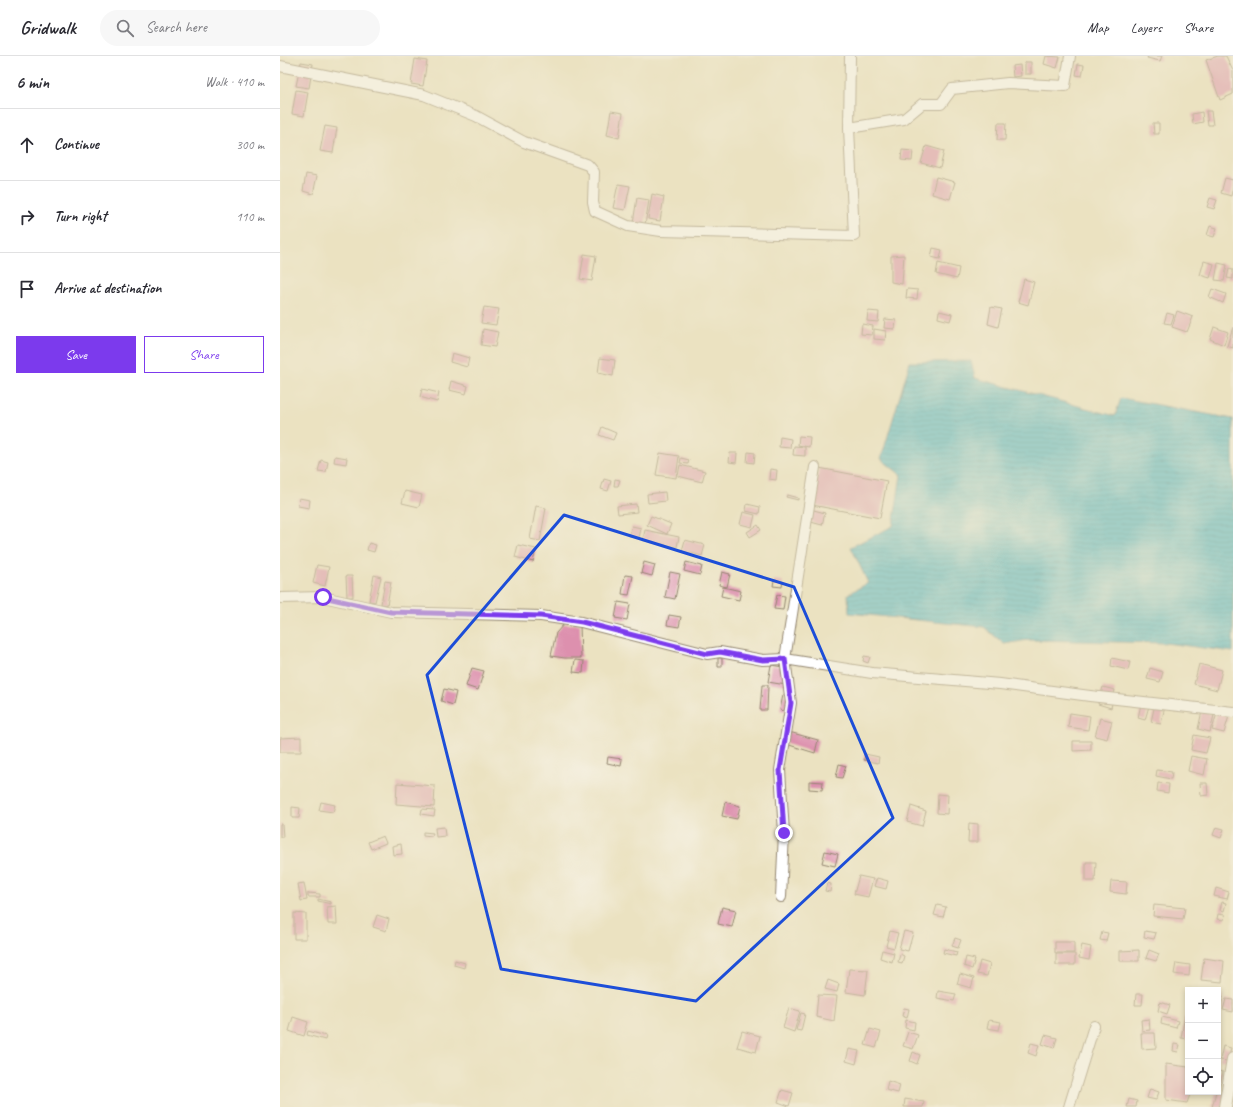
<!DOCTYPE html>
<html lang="en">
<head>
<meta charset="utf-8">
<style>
	:root { --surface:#fff; --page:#f7f7f7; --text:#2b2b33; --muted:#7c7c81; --line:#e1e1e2; --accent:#7c3aed }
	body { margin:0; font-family:Caveat,sans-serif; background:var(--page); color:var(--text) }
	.controls { position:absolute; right:12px; bottom:12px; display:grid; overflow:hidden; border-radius:0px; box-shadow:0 2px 6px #0003 }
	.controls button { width:36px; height:36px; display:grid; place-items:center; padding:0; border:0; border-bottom:1px solid var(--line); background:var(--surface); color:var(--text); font:20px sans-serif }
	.stop { position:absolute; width:12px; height:12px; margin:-9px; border:3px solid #7c3aed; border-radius:50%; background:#fff }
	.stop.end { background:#7c3aed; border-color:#fff; box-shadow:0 1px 4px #0008 }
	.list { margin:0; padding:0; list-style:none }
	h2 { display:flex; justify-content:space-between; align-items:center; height:52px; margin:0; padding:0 16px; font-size:17px }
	h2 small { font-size:13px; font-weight:400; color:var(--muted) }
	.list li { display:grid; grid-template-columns:26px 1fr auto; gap:12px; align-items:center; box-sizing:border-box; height:72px; padding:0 16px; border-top:1px solid var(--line) }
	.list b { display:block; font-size:15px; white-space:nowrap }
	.list em { font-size:13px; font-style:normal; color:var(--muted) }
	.actions { display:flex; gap:8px; padding:12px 16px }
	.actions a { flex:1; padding:9px 0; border:1px solid var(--accent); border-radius:0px; text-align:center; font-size:14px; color:var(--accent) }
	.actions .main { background:var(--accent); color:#fff }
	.icon { flex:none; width:22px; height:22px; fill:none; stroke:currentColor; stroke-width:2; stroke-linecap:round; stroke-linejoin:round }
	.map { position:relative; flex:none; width:953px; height:1051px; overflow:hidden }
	header { display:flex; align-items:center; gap:24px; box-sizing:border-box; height:56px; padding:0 20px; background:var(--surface); border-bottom:1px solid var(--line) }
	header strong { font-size:19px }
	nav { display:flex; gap:22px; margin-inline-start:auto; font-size:14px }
	.search { width:280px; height:36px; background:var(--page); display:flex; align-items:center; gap:10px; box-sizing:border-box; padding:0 14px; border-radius:22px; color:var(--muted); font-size:15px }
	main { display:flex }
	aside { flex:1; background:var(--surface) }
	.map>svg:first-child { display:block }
	.water { fill:url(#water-rules); stroke:#467276 }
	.building { fill:#dd90ae }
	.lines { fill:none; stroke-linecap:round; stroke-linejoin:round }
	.minor-casing { stroke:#938670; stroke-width:12 }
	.tertiary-casing { stroke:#938670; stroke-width:14 }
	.minor { stroke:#fff; stroke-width:10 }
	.tertiary { stroke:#fff; stroke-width:12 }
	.route { stroke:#7c3aed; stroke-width:5 }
	.marked { fill:none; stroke:#1d4ed8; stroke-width:3; stroke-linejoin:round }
</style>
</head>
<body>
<header>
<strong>Gridwalk</strong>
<div class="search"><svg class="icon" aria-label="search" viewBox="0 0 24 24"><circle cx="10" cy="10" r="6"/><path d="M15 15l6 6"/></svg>Search here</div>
<nav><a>Map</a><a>Layers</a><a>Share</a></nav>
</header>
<main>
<aside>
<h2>6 min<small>Walk · 410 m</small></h2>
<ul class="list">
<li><svg class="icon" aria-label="ahead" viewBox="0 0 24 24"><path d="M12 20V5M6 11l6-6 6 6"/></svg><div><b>Continue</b></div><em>300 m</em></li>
<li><svg class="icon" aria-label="right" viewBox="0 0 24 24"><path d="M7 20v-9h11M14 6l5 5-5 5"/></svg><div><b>Turn right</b></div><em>110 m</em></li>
<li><svg class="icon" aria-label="arrive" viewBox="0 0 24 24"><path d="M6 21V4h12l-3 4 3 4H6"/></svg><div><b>Arrive at destination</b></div></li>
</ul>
<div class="actions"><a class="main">Save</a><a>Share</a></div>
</aside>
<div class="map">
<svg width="953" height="1051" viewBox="0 0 953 1051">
	<defs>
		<pattern id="water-rules" width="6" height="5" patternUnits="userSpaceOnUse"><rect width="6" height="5" fill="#50b9cd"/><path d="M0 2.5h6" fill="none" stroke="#4497a6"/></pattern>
	</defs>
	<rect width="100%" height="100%" fill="#f7f3e8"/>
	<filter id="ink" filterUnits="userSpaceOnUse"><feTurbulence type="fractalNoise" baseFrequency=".025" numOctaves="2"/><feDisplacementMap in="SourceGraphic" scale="8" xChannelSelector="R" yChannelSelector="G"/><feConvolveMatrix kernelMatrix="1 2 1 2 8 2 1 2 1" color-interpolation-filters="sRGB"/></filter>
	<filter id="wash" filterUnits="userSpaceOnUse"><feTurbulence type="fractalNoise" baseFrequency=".012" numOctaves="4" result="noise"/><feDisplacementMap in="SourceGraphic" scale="16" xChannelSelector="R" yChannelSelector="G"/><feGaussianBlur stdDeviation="0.9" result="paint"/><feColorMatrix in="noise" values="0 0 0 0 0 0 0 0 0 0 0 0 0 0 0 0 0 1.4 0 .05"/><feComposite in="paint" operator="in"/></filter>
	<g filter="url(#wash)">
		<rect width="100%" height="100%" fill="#ebe2c1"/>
		<path class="water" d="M691,305L695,322L835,360L841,342L953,363V596L886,587L748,584L724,588L704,571L569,557L568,538L588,527L571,491L613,470L621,419L601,403L630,306Z"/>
		<g id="blocks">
			<path class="building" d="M766,0L780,1L777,12L764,8Z
				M868,0H882L880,5L867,2Z
				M938,0H946L953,15V38L940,44L926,4Z
				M135,3L147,5L143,30L131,28Z
				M21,6L33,8L29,32L16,30Z
				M745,6H751V18H745Z
				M798,8L804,9L802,20L796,19Z
				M740,9L741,20L733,21L732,10Z
				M16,34L28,36L24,60L12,58Z
				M331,55L343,57L339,82L327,79Z
				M926,55H931L933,69H928Z
				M922,56L923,66L913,68L912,58Z
				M718,67H726L725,84H717Z
				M873,67H879V78H874Z
				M45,70L57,72L53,97L40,95Z
				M646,90L664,95L660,112L641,107Z
				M622,94L633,95L632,105L621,104Z
				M26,118L37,120L33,138L23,135Z
				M656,121L675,126L670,143L652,138Z
				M945,122L953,124V131L951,140L941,137Z
				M338,128L350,130L345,154L333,152Z
				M372,138L384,141L380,165L368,163Z
				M357,142L369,144L365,169L353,167Z
				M930,142L937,144L934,153L927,151Z
				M930,170L937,172L934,181L927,179Z
				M653,192L662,194L660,203L651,201Z
				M304,198L316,200L312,225L300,223Z
				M624,199L622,228L611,226V200Z
				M924,205L934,208L930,222L920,219Z
				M658,207L679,212L677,223L656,218Z
				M938,207L947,209L944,225L935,224Z
				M949,213L953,214V223L947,222Z
				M744,223L754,226L748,249L738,246Z
				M627,233L638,234L637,243L626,242Z
				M932,233L946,238L943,247L929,241Z
				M204,251L219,253L216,269L201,267Z
				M711,251L722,253L718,271L708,268Z
				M588,255L599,256L598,266L587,265Z
				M659,255L672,258L670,265L658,262Z
				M897,255L913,261L907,276L892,271Z
				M887,257L894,259L891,268L884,267Z
				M605,263L616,264L615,273L604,272Z
				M582,268L593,270L592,279L581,278Z
				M934,271L948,276L944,289L930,283Z
				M953,271V292L947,290Z
				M203,273L218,276L215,291L201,289Z
				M594,273L606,275L605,284L594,283Z
				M172,297L189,302L187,311L170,306Z
				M320,302L335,304L333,320L318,317Z
				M171,325L188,330L186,338L169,334Z
				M142,333L159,337L157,346L140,341Z
				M322,371L336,377L333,384L319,379Z
				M519,380L530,381L529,391L518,389Z
				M500,381L511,383L510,392L499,391Z
				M514,390L525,391V400L513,399Z
				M468,396L475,397L474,407L467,406Z
				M380,397L399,400L396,422L376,419Z
				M450,397H457L456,407L449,406Z
				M55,400L67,402L66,408L54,406Z
				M401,402L409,404L408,408L400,407Z
				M41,404L48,406L46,416L38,415Z
				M400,409L425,415L422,426L398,420Z
				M539,412L607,425L600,462L532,449Z
				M490,413L497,414L496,424L489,423Z
				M324,423L331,425L328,435L321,433Z
				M335,423L340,424L338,430H334Z
				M125,435L142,439L139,451L122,447Z
				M385,436L386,445L368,447L367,438Z
				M507,439L518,442V444L506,441Z
				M19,442L30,444L29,452L18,450Z
				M356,448L357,456L338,458L337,450Z
				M467,448L480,451L479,458L466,455Z
				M256,450L266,452L260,485L250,483Z
				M530,453L545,457L542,469L527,465Z
				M463,456L475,459L472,471L460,468Z
				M371,460L391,468L387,478L367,469Z
				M478,469L481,474L470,481L467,476Z
				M352,470L361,472L359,482L349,479Z
				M365,474L399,481L397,491L363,484Z
				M405,484L425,489L422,500L402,495Z
				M89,487L96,489L94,496L87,494Z
				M238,489L256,493L253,506L235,501Z
				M364,506L375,509L372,520L361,517Z
				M406,506L422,510L420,519L404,515Z
				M37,509L49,511L45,530L33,527Z
				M390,516L400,518L395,543L385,541Z
				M442,516L450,518L447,531L439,529Z
				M94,519L101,521L95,546L89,545Z
				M345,519L353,520L349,539L342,538Z
				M66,520H72L73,541H67Z
				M494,524L503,525L502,531L493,530Z
				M105,525L111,526L107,549L101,548Z
				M443,531L461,535L459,544L441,540Z
				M497,539L505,540L503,554L494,553Z
				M338,546L350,548L347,564L335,562Z
				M389,559L401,561L399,571L387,569Z
				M284,568H300L301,602H285L271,600L276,577Z
				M584,600L590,601L588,607L583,605Z
				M438,602H442V611H438Z
				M832,602L850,606L848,614L831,610Z
				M295,604L304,605L303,617L293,616Z
				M919,608L942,614L937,634L914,628Z
				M491,609L503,611L506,629L488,626Z
				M192,612L204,615L198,634L186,630Z
				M870,612L883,616L880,626L867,623Z
				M482,629H488L487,654H480Z
				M823,631L835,634L831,652L818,648Z
				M164,633L176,636L173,649L161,645Z
				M503,639L509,641L505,655L500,654Z
				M861,648L869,650L865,664L858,662Z
				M875,648L885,650L881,668L871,666Z
				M922,655L934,659L930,676L918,673Z
				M790,657L810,660L808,674L788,671Z
				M937,657L949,660L944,677L932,674Z
				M820,662L832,665L827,683L815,680Z
				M509,676L538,684L535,697L506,688Z
				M914,679L930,682L926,697L911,694Z
				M21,681V696H0V682Z
				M793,685H811V694L793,695Z
				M585,698L599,701L598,707L584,704Z
				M911,700L927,703L924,719L908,715Z
				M328,701L342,703L341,710L327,707Z
				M559,708L566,710L562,722L556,721Z
				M877,714L892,716L891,723L876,720Z
				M529,725L543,726L542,734L529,733Z
				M117,727L155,730L154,751L116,748Z
				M878,727L889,728L888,737L877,735Z
				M920,727H927L928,739L921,740Z
				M658,738L668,739L667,758L657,757Z
				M41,746L55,749L53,756L39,754Z
				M445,746L460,750L457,763L442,760Z
				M631,750L646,755L642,770L627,766Z
				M12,751L20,752L19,762H12Z
				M142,753L155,754L154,760L141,758Z
				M689,767L698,768V786H688Z
				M0,768H2L3,781H0Z
				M164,771L165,780L156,781L155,772Z
				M936,771L944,773L941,782L933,779Z
				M143,776L153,777L152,780L143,779Z
				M103,780L106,787L91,793L88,786Z
				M121,788L122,798L113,799L112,790Z
				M545,795L558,798L555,810L542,807Z
				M806,806H816L815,825H806Z
				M579,820L593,823L588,841L574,838Z
				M597,822L608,825L606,833L594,830Z
				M831,825L847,826L846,838L830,836Z
				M24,827L27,844L21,845L18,828Z
				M547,827L551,828L550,836L545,835Z
				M936,832L949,836L947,843L934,840Z
				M28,837L40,838V841H28Z
				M38,843L51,846V848L38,845Z
				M942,846L946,847L944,855L940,854Z
				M657,849L666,851L663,861L654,859Z
				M874,849L905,852L903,863L873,860Z
				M56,850L57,868H48L47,851Z
				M442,851L456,854L452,871L438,868Z
				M14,857L26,858V883H14Z
				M938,858L945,859L944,864L937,863Z
				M97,859L109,863L106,875L93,871Z
				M610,875L618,877L614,892L606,890Z
				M624,875L633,877L628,895L619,893Z
				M865,875L876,877L874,883L864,881Z
				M822,876L828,877L826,885L820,884Z
				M675,882L681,884L678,892L672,890Z
				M775,886H794V897H775Z
				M802,889L811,891L809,904L799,902Z
				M664,893L677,896L676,900L663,897Z
				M602,894L614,897L612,906L600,902Z
				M859,894V905H840V895Z
				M869,894L879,898L876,905L866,902Z
				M620,898L624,900L622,907L618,906Z
				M776,898H795V909H776Z
				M686,901L695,903L692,913L684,910Z
				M924,902L944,905L942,926L921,924Z
				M175,904L185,907L184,912L174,909Z
				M700,905L710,908L707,920L697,918Z
				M896,907L910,909L909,920L894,918Z
				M569,913L588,914L585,939L566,936Z
				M680,918L694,922L691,932L677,928Z
				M548,924L559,928L557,936L545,933Z
				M658,935L676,938L674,945L657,942Z
				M856,938H863L862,949H855Z
				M538,939L557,940L554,965L536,961Z
				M938,939L943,940L941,950H938Z
				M946,943L953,944V956L943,954Z
				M880,946L890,949L887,958L878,955Z
				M509,952L520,955L514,976L503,972Z
				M624,952L629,953L627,962L622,960Z
				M521,957L525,958L521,975L516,974Z
				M905,959L908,960V983L901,982Z
				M13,961L28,966L24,980L9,975Z
				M882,961L898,965L896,972L881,968Z
				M869,963L870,974L862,975L861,964Z
				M626,964L635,966L634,974L625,972Z
				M709,964L721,966L719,974L707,972Z
				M590,973L601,976L596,992L585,989Z
				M28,975L46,980L45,984L27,979Z
				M462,975L480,980L476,996L457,991Z
				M628,976L638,979L633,993L623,990Z
				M861,977H875L876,992L862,993Z
				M765,979L777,982L774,992L762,988Z
				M751,987L759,989L756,1000L748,997Z
				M894,988L900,989L898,996L893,995Z
				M943,990L951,992L948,1005L940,1004Z
				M569,993L579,995L576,1008L566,1005Z
				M633,996L640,999L637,1008L630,1005Z
				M886,1008L908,1011V1036H911L907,1047L886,1044Z
				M938,1015L943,1016L939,1033H938Z
				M608,1025L620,1029L618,1037L606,1034Z
				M870,1033L879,1036L876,1044L867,1042Z
				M502,1034L513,1037L509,1050L498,1046Z
				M936,1036L945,1038L942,1051H932Z
				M625,1043L644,1046L643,1051H624Z
				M849,1043L857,1045L856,1051H847Z"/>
		</g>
	</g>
	<g filter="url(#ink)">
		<use href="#blocks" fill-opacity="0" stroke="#938670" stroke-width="1"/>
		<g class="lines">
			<g class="minor-casing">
				<path id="minor" d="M0,10L144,39L196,60L244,86L308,109L314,116L313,146L315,155L348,170L381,175L574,180L569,72L570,0
					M569,72L624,63L642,48H661L672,33L728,27L785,30L790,0
					M535,411L505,603L592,617L720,628L810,640L953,656
					M0,542L43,541L111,556L261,560L301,566L427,598L440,596L483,604L505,603L511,647L500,714L504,777L501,841
					M789,1051L814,970"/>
			</g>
			<g class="tertiary-casing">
				<path id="tertiary" d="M945,1051L953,1003"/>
			</g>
			<use href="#minor" class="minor"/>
			<use href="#tertiary" class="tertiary"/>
		</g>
	</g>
	<g class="lines" filter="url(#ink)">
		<path class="route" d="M43,541L111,556L261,560L302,566L427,598L440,596L483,604L505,603L511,647L500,714L504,777"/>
	</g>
	<path d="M0 0H953V1051H0ZM284,459L514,531L613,762L416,945L221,913L147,619Z" fill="#ebe2c1" fill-opacity=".55" fill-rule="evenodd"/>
	<path class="marked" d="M284,459L514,531L613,762L416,945L221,913L147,619Z"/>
</svg>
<div class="controls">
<button>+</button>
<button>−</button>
<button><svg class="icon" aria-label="locate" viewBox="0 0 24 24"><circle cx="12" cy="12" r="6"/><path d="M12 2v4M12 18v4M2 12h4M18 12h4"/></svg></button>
</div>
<div class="stop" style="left:43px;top:541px"></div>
<div class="stop end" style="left:504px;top:777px"></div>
</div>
</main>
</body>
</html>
